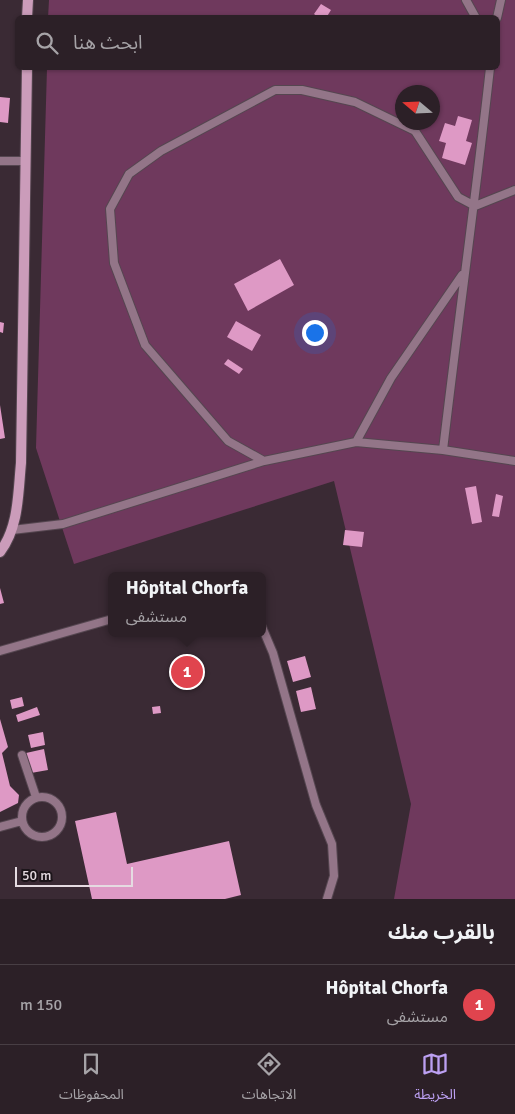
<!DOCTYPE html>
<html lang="ar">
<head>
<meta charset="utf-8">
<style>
	:root { --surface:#2c2027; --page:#382d33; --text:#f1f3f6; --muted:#a6a3a7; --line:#483e44; --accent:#bca0f2 }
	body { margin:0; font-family:Signika,"Noto Sans Arabic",sans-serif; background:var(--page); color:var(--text); direction:rtl }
	.compass { position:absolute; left:395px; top:85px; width:45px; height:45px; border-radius:50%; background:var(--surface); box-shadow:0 1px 4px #0004; rotate:289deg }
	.scale { position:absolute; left:15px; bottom:12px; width:118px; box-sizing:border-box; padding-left:5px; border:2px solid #e5dbe1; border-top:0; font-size:14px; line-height:18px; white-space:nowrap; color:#e5dbe1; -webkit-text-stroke:4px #1c151a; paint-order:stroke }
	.you { position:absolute; left:314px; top:332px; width:18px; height:18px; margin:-12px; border:4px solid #fff; border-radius:50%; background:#1a73e8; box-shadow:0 0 0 8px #1a73e833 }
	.badge { display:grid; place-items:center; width:32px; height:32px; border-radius:50%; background:var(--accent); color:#fff; font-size:16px; font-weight:700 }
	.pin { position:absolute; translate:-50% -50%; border:2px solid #fff; box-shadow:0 1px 5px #0006 }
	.popup { position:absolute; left:108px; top:572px; width:158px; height:65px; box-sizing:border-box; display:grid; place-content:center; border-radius:8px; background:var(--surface); filter:drop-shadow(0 1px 4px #0005); font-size:16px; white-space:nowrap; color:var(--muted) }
	.popup b { font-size:19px; color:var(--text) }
	.popup::after { content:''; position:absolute; left:50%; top:100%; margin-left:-10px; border:10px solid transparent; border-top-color:var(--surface) }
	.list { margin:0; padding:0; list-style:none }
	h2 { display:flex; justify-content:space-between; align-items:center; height:65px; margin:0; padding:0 20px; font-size:21px }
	h2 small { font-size:16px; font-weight:400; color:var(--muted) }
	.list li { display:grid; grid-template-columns:32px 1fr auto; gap:15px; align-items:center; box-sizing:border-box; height:80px; padding:0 20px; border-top:1px solid var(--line) }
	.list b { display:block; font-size:19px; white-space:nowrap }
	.list p { margin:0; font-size:16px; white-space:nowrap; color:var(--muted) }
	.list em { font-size:16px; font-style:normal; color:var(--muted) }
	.icon { flex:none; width:28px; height:28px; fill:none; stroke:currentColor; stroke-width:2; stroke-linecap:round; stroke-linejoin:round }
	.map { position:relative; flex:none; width:515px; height:899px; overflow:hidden; direction:ltr }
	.search { position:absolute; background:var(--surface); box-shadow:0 1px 4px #0004; left:15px; right:15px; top:15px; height:55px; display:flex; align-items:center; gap:12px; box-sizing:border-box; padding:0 18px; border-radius:8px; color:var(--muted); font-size:19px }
	.sheet { height:145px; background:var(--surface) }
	nav { display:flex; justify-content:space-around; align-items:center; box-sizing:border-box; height:70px; border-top:1px solid var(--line); background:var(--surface); font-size:14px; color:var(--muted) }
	nav a { display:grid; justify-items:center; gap:2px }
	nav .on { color:var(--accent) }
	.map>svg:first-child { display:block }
	.green { fill:#6f395d; fill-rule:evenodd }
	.building { fill:#de99c5 }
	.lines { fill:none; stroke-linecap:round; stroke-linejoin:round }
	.lane-casing { stroke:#554650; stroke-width:10 }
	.secondary-casing { stroke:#554650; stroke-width:12 }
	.lane { stroke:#937588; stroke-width:8 }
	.secondary { stroke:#cb9cba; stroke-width:10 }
</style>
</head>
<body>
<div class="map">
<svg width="515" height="899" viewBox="0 0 515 899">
	<rect width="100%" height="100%" fill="#3a2a34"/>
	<path class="green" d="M49,0H515V899H394L411,804L334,481L74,564L36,448L47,68H498V18H48ZM402,92H432V122H402Z"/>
	<path class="building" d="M321,4L331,10L326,18H319L314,14Z
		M0,97L10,98L8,123L0,122Z
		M458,116L472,120L466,141L472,143L465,165L442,158L446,143L439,141L445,123L455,126Z
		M280,259L294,285L248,311L234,284Z
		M236,321L261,335L252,351L227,337Z
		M0,322L4,323L3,333L0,332Z
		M228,359L243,369L239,374L224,364Z
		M0,405L5,438L0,439Z
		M476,486L482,522L472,524L465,488Z
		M496,494L503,496L499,517L492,516Z
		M345,530L364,532L362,547L343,545Z
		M0,588L4,603L0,604Z
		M305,656L311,677L293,682L287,661Z
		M311,687L316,709L301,712L296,691Z
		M22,697L24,706L12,709L10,700Z
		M160,706L161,713L153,714L152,707Z
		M37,707L40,715L18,722L16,715Z
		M0,719L8,747L2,753L10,786L19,795L18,803L0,812Z
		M43,732L45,745L31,748L28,735Z
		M44,749L48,770L31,773L26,753Z
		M116,812L127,864L229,841L241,895L225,899H92L75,821Z"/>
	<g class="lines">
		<g class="lane-casing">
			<path id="lane" d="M466,0L476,18
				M497,18L501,0
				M0,161H26
				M515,190L475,206L458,197L415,131L355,102L302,90H275L161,151L129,174L110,209L114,263L145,345L228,441L264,461L356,442L443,450L515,461
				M356,442L391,378L462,275
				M443,450C458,322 476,195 490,68
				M12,530L63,524L264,461
				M262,627L273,653L316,805L332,844L334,876L327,899
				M0,651L112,619
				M22,755L36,797
				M22 817a20 20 0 1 1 40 0a20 20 0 1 1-40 0Z
				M0,827L22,821"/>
		</g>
		<g class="secondary-casing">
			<path id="secondary" d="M27,18L28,0
				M0,552C19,527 18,493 21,463L27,68"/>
		</g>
		<use href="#lane" class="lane"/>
		<use href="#secondary" class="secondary"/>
	</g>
</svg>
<svg class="compass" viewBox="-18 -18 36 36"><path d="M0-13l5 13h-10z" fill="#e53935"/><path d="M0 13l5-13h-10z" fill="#a6a3a7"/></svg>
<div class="scale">50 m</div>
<div class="you"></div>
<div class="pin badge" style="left:187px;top:672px;background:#e0444e">1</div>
<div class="popup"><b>Hôpital Chorfa</b>مستشفى</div>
<div class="search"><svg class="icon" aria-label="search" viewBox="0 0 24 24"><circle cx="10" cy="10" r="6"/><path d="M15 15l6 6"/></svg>ابحث هنا</div>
</div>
<section class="sheet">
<h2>بالقرب منك<small></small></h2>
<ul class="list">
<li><span class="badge" style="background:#e0444e">1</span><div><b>Hôpital Chorfa</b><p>مستشفى</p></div><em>150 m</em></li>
</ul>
</section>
<nav>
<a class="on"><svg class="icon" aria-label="map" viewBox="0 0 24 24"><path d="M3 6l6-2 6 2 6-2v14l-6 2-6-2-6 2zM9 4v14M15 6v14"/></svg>الخريطة</a>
<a><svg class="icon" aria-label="directions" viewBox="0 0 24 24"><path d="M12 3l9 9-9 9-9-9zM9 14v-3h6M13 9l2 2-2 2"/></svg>الاتجاهات</a>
<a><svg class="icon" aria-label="saved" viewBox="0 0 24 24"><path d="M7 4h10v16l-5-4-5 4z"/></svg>المحفوظات</a>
</nav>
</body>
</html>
